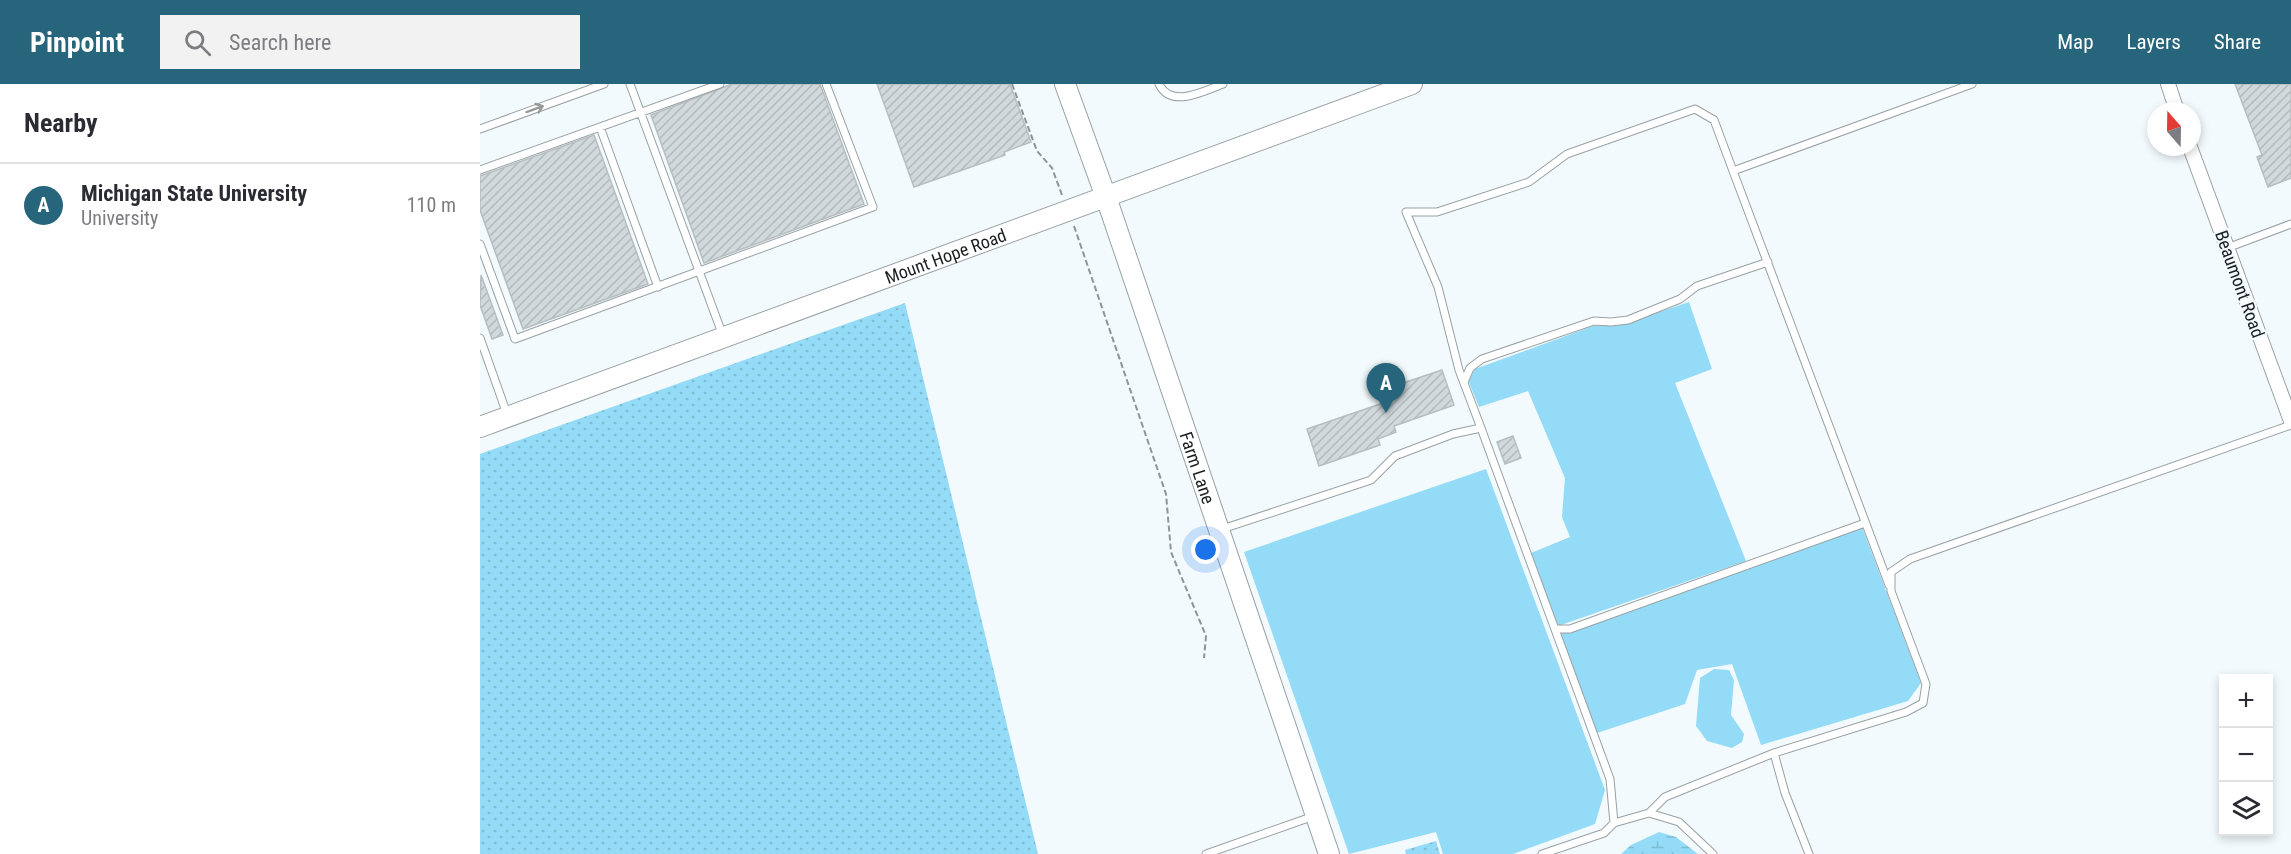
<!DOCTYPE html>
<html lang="en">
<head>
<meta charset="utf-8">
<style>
	:root { --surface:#fff; --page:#f2f2f3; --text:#2b2b33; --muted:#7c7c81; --line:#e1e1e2; --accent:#26657b }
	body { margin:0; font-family:"Roboto Condensed",sans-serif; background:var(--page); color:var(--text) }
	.controls { position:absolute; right:18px; bottom:18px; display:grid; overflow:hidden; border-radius:0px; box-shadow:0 3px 9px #0003 }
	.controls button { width:54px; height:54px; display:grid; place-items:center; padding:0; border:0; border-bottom:2px solid var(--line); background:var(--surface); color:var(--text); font:30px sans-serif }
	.compass { position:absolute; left:1667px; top:18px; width:54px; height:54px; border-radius:50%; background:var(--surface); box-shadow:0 3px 9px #0003; rotate:340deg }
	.you { position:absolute; left:726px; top:466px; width:21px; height:21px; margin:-15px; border:4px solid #fff; border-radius:50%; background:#1a73e8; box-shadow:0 0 0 9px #1a73e833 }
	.badge { display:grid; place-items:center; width:39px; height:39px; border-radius:50%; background:var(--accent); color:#fff; font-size:20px; font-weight:700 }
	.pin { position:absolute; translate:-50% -50px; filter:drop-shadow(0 2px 3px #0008) }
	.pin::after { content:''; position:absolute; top:32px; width:21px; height:18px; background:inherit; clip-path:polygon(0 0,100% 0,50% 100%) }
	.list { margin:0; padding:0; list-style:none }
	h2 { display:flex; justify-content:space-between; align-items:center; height:78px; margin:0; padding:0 24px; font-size:26px }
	h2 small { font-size:20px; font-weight:400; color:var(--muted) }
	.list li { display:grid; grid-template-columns:39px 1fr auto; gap:18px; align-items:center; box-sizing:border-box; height:84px; padding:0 24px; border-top:2px solid var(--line) }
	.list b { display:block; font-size:22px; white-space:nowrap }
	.list p { margin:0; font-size:20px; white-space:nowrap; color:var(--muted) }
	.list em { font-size:20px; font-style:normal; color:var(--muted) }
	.icon { flex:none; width:33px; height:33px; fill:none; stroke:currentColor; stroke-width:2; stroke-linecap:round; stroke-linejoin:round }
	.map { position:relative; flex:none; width:1811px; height:770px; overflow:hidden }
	header { display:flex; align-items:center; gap:36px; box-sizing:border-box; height:84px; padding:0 30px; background:var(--accent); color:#fff }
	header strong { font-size:28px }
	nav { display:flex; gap:33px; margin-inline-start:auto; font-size:21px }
	.search { width:420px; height:54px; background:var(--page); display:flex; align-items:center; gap:15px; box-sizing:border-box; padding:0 21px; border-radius:0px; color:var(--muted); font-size:22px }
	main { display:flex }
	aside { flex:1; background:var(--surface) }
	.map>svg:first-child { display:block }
	.grass { fill:#93dbf6 }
	.wetland { fill:url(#wetland-marsh) }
	.park { fill:url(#park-dots) }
	.building { fill:url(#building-hatch); stroke:#b6bec1; stroke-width:1.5 }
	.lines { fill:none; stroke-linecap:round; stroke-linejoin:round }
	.lane-casing { stroke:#99a0a3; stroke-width:9 }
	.street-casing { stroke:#99a0a3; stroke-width:16 }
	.secondary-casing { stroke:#99a0a3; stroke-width:22 }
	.path { stroke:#8f9496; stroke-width:2; stroke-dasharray:6 3; stroke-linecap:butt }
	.lane { stroke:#fff; stroke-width:7 }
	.street { stroke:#fff; stroke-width:14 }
	.secondary { stroke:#fff; stroke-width:20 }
	.oneway { stroke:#989a9a }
	.labels { text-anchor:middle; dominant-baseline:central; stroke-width:4.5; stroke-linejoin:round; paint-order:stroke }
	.street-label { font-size:18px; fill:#1b1e1f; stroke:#f2fafd }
</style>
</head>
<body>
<header>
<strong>Pinpoint</strong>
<div class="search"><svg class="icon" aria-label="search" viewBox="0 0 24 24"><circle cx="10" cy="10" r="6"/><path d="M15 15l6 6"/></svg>Search here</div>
<nav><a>Map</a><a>Layers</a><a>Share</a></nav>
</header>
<main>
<aside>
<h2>Nearby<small></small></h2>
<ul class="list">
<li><span class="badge">A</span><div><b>Michigan State University</b><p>University</p></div><em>110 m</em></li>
</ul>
</aside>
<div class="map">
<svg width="1811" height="770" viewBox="0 0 1811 770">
	<defs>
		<pattern id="wetland-marsh" width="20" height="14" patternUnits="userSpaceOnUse" patternTransform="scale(1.5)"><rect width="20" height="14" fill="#93dbf6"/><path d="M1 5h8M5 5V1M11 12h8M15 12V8" fill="none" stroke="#7ebcd2"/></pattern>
		<pattern id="park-dots" width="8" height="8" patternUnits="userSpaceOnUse" patternTransform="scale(1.5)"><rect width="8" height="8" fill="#93dbf6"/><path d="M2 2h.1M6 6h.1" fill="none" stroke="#7ebcd2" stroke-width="1.8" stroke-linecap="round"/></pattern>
		<pattern id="building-hatch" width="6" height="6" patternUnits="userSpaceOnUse" patternTransform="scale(1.5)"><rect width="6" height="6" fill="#d1d9dd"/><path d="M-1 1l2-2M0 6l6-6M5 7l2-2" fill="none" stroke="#b3babd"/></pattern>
	</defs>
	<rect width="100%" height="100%" fill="#f2fafd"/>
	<path class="grass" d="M1209,218L1232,285L1195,299L1266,477L1078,542L1051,469L1090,453L1082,433L1085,394L1048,307L999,323L988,296L995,285L1113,242H1137Z
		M1006,385L1125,706L1115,740L1033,770H963L956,748L869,770L764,468Z
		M1382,443L1441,599L1428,617L1281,661L1252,580L1217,586L1205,620L1117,649L1080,550Z
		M1234,585L1249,586L1254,596L1251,631L1264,650L1262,658L1252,664L1227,657L1216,642L1220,594Z"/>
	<path class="wetland" d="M1179,748L1196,753L1218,770H1141L1151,761Z"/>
	<path class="park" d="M425,219L558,770H0V370Z
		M956,757L960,770H926L925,766Z"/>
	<path class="building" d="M252,0H340L384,120L224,179L171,31Z
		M397,0H530L551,58L524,68L525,71L434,103Z
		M1755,0H1811V94L1788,103L1777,73L1782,71Z
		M114,51L168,200L43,245L0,126V92Z
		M1,191L23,251L12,255L0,221Z
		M962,286L974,321L914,342L916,348L898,355L900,361L839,382L827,345L906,318L902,306Z
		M1033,352L1041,374L1025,380L1017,358Z"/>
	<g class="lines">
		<g class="lane-casing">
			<path id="lane" d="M150,0L243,252
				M679,0C691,25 724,7 743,0
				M120,43L178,203
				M0,45L124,0
				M0,86L240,0
				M0,160L35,255L393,123L346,0
				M1747,164L1811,140
				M0,254L27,330
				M984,298L990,284L1002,275L1114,237L1131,238L1148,236L1200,215L1217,202L1288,178
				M1001,344L1130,695L1134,739
				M739,446L891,396L915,372L973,350L1001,344L979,286L958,203L926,128H957L1049,98L1087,70L1215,25L1234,36L1253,87
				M1409,501L1253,87L1492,0
				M1075,545H1090L1385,439
				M1294,669L1305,709L1329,770
				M1169,729L1185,713L1294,669L1426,628L1443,619L1446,600L1411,507V488L1430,475L1811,341
				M726,770L834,732
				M1062,770L1124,749L1134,739L1169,729L1199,738L1233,770"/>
		</g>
		<g class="street-casing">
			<path id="street" d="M1688,0L1697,27
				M1710,63L1811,337"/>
		</g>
		<g class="secondary-casing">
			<g id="secondary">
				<path id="s1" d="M585,0L626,113L849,770"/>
				<path id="s2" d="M0,343L932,0"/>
			</g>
		</g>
		<path class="path" d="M532,0L557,67L572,84L582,111
			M594,142L686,410L691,468L726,552L724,574"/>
		<use href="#lane" class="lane"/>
		<use href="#street" class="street"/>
		<use href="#secondary" class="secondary"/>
	</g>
	<defs><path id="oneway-shaft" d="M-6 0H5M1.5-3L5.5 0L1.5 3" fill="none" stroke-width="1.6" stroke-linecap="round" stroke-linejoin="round" transform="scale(1.5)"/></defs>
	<use class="oneway" href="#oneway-shaft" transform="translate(55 25) rotate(-20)"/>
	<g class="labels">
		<g class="street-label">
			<text stroke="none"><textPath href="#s2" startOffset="496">Mount Hope Road</textPath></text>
			<text transform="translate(1760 200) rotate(70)">Beaumont Road</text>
			<text stroke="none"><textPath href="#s1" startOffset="406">Farm Lane</textPath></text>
		</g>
	</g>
</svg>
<div class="controls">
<button>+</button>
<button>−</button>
<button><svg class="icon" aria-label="layers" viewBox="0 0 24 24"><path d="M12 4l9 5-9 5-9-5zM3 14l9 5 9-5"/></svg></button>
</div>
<svg class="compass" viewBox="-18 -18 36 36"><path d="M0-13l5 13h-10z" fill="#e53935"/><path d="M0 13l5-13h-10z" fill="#7c7c81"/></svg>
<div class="you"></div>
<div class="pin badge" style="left:906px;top:329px">A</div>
</div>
</main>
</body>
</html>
